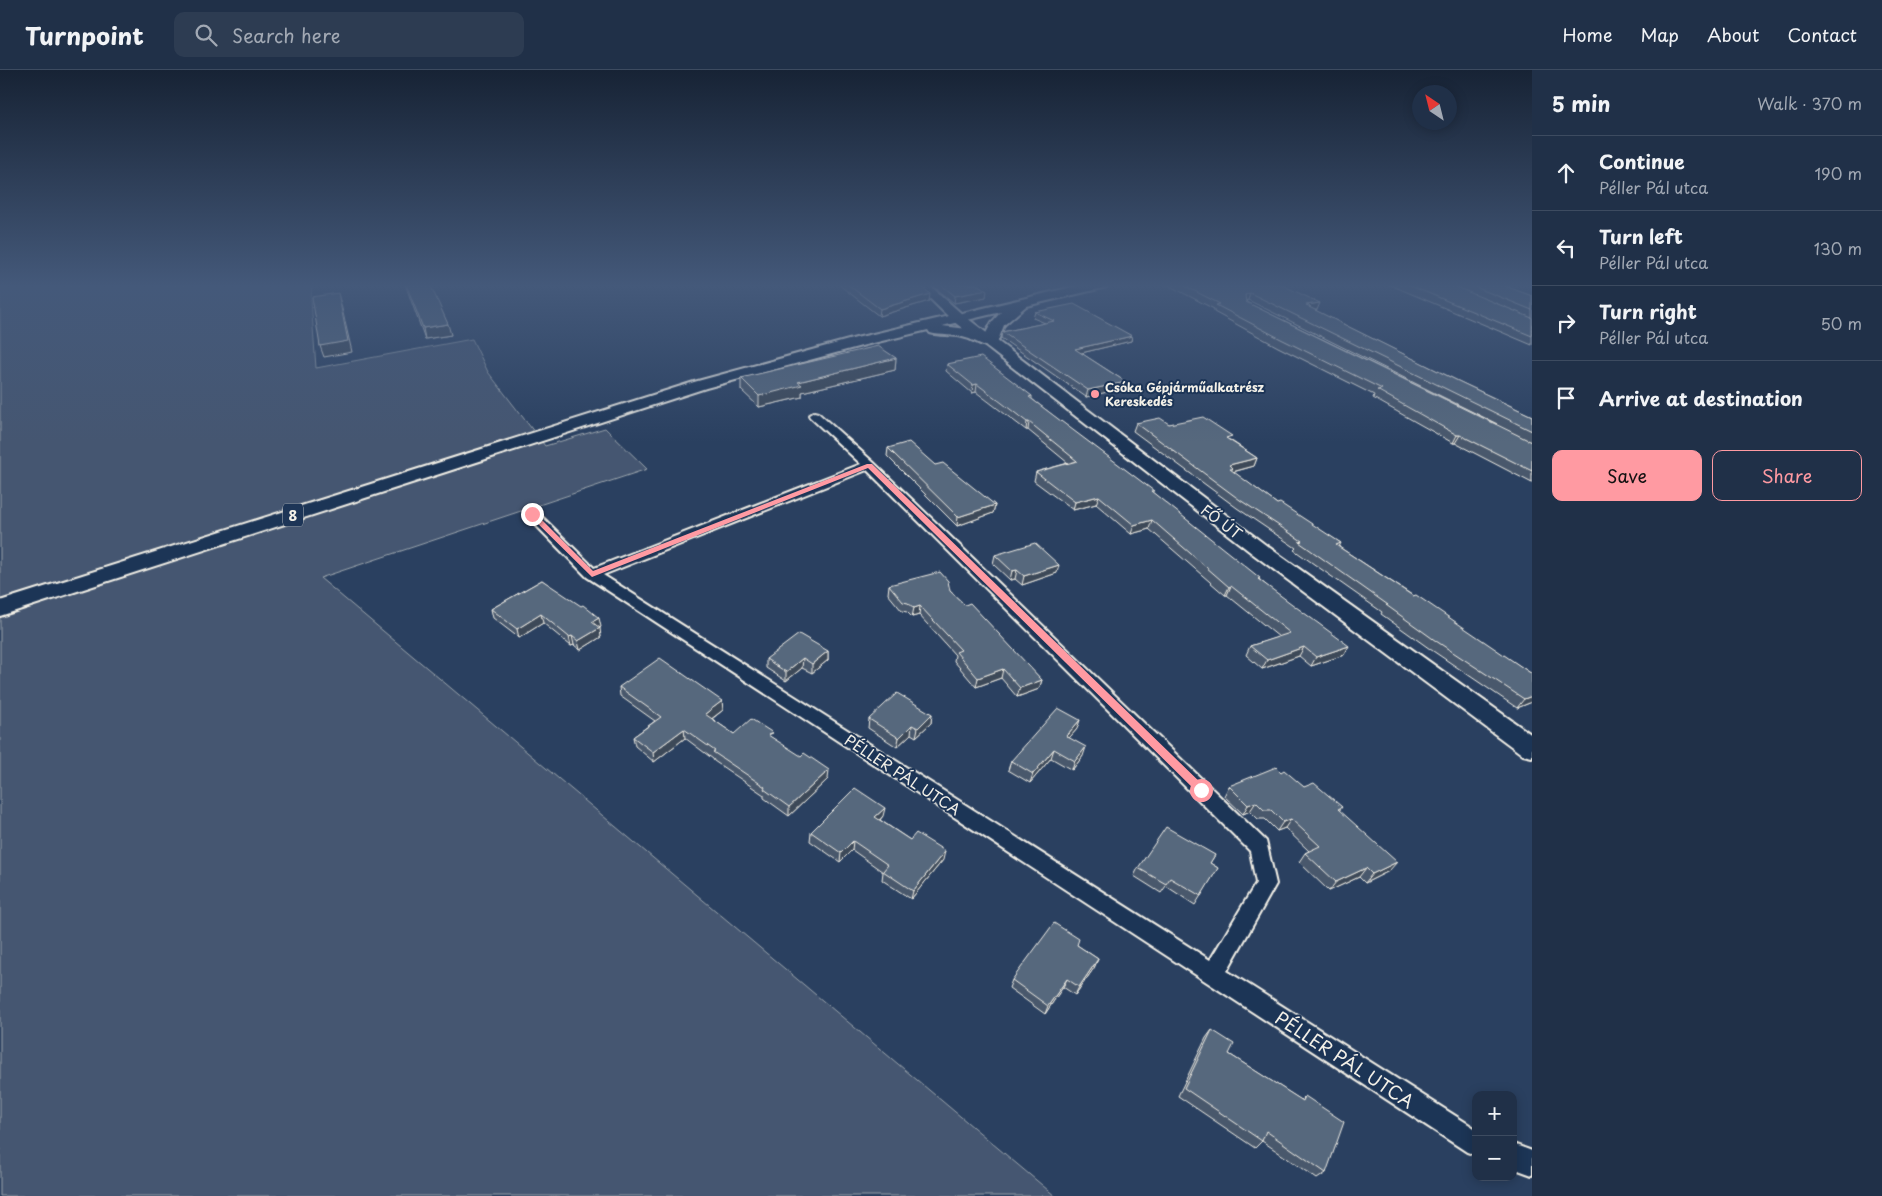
<!DOCTYPE html>
<html lang="en">
<head>
<meta charset="utf-8">
<style>
	:root { --surface:#203048; --page:#2d3c52; --text:#f1f3f6; --muted:#a2a9b4; --line:#3d4b60; --accent:#ff9aa2 }
	body { margin:0; font-family:"Playpen Sans",sans-serif; background:var(--page); color:var(--text) }
	.controls { position:absolute; right:15px; bottom:15px; display:grid; overflow:hidden; border-radius:10px; box-shadow:0 2px 12px #0003 }
	.controls button { width:45px; height:45px; display:grid; place-items:center; padding:0; border:0; border-bottom:1px solid var(--line); background:var(--surface); color:var(--text); font:25px sans-serif }
	.compass { position:absolute; left:1412px; top:15px; width:45px; height:45px; border-radius:50%; background:var(--surface); box-shadow:0 2px 12px #0003; rotate:325deg }
	.stop { position:absolute; width:15px; height:15px; margin:-11px; border:4px solid #ff9aa2; border-radius:50%; background:#fff }
	.stop.end { background:#ff9aa2; border-color:#fff; box-shadow:0 1px 5px #0008 }
	.list { margin:0; padding:0; list-style:none }
	h2 { display:flex; justify-content:space-between; align-items:center; height:65px; margin:0; padding:0 20px; font-size:21px }
	h2 small { font-size:16px; font-weight:400; color:var(--muted) }
	.list li { display:grid; grid-template-columns:32px 1fr auto; gap:15px; align-items:center; box-sizing:border-box; height:75px; padding:0 20px; border-top:1px solid var(--line) }
	.list b { display:block; font-size:19px; white-space:nowrap }
	.list p { margin:0; font-size:16px; white-space:nowrap; color:var(--muted) }
	.list em { font-size:16px; font-style:normal; color:var(--muted) }
	.actions { display:flex; gap:10px; padding:15px 20px }
	.actions a { flex:1; padding:11px 0; border:1px solid var(--accent); border-radius:10px; text-align:center; font-size:18px; color:var(--accent) }
	.actions .main { background:var(--accent); color:#111 }
	.icon { flex:none; width:28px; height:28px; fill:none; stroke:currentColor; stroke-width:2; stroke-linecap:round; stroke-linejoin:round }
	.map { position:relative; flex:none; width:1532px; height:1126px; overflow:hidden }
	header { display:flex; align-items:center; gap:30px; box-sizing:border-box; height:70px; padding:0 25px; background:var(--surface); border-bottom:1px solid var(--line) }
	header strong { font-size:24px }
	nav { display:flex; gap:28px; margin-inline-start:auto; font-size:18px }
	.search { width:350px; height:45px; background:var(--page); display:flex; align-items:center; gap:12px; box-sizing:border-box; padding:0 18px; border-radius:10px; color:var(--muted); font-size:19px }
	main { display:flex }
	aside { flex:1; background:var(--surface) }
	.map>svg:first-child { display:block }
	.green { fill:#445771; stroke:#9ca4ac }
	.lines { fill:none; stroke-linecap:round; stroke-linejoin:round }
	.minor-casing { stroke:#f4f1e8; stroke-width:4 }
	.secondary-casing { stroke:#f4f1e8; stroke-width:4 }
	.primary-casing { stroke:#f4f1e8; stroke-width:4 }
	.minor { fill:#1d3557; fill-rule:evenodd }
	.secondary { fill:#1d3557; fill-rule:evenodd }
	.primary { fill:#1d3557; fill-rule:evenodd }
	.wall { fill:#4a596c; stroke:#f4f1e8; fill-rule:evenodd }
	.shaded-wall { fill:#3c4858; stroke:#f4f1e8 }
	.building { fill:#56677d; stroke:#f4f1e8 }
	.route { fill:#ff9aa2 }
	.poi-dot { fill:#ff9aa2; stroke:#1d3557; stroke-width:2 }
	.labels { text-anchor:middle; dominant-baseline:central; stroke-width:4; stroke-linejoin:round; paint-order:stroke }
	.far-poi-label { font-size:12px; font-weight:bold; fill:#f4f1e8; stroke:#1d3557; text-anchor:start }
	.shield { fill:#1d3557; stroke:#b4b9bc; stroke-width:1 }
	.shield-label { font-size:14px; font-weight:bold; fill:#f4f1e8 }
	.street-label { font-size:15px; fill:#f4f1e8; stroke:#1d3557 }
	.near-street-label { font-size:18px; fill:#f4f1e8; stroke:#1d3557 }
</style>
</head>
<body>
<header>
<strong>Turnpoint</strong>
<div class="search"><svg class="icon" aria-label="search" viewBox="0 0 24 24"><circle cx="10" cy="10" r="6"/><path d="M15 15l6 6"/></svg>Search here</div>
<nav><a>Home</a><a>Map</a><a>About</a><a>Contact</a></nav>
</header>
<main>
<div class="map">
<svg width="1532" height="1126" viewBox="0 0 1532 1126">
	<rect width="100%" height="100%" fill="#2a4060"/>
	<filter id="ink" filterUnits="userSpaceOnUse"><feTurbulence type="fractalNoise" baseFrequency=".02" numOctaves="2"/><feDisplacementMap in="SourceGraphic" scale="10" xChannelSelector="R" yChannelSelector="G"/><feConvolveMatrix kernelMatrix="1 2 1 2 8 2 1 2 1" color-interpolation-filters="sRGB"/></filter>
	<g filter="url(#ink)">
		<path class="green" d="M0,214H312L311,230L316,298L472,269L488,302L545,376L605,358L647,399L320,508L1055,1126H0Z"/>
		<g class="lines">
			<g class="minor-casing">
				<path id="minor" d="M814,342L818,343L873,392L1266,771L1276,814L1227,901L1476,1059V1085L1467,1082L587,507L525,444L531,440L536,441L594,498L861,394L810,347L809,345ZM867,400L1250,781L1256,813L1210,890L603,505Z
					M1513,1074L1532,1081V1105L1513,1098Z"/>
			</g>
			<g class="secondary-casing">
				<path id="secondary" d="M915,214H928L963,245L1267,476L1532,665V687L1523,685L1253,484L953,251Z"/>
			</g>
			<g class="primary-casing">
				<path id="primary" d="M1085,214H1109L1107,217L1026,236L1004,255L996,276C985,279 977,271 966,268C955,264 941,266 930,263L928,260L865,275L706,318L0,546V531L694,312L856,268ZM1001,242L992,252L985,265L968,259L942,256Z"/>
			</g>
			<use href="#minor" class="minor"/>
			<use href="#secondary" class="secondary"/>
			<use href="#primary" class="primary"/>
		</g>
		<path class="wall" d="M405,214H430L451,265L425,269Z
			M838,214H920L929,231L879,246Z
			M931,214H977H976L987,220L986,227L954,233Z
			M1166,214H1284L1283,215L1317,240H1314L1456,310L1532,346V413L1455,373H1453L1373,328L1374,325L1278,277L1214,242V239ZM1248,230L1497,354L1246,232Z
			M1388,214H1512L1510,218L1532,226V275Z
			M1035,242L1132,266L1131,271L1081,283L1126,312L1124,318L1086,327L1001,268L1002,262L1045,253L1033,248Z
			M896,288L895,300L802,322V327L759,337L741,320V308Z
			M947,294L1032,326V329L1153,423L1259,509L1344,585L1311,596L1299,586L1262,599L1246,585L1250,576L1279,567L1227,525H1225L1149,459L1131,464L1096,434L1073,440L1034,411L1036,402L1068,393L1028,360H1026L976,322L972,323L946,301Z
			M1136,353L1169,354L1230,370L1257,388L1254,396L1233,402L1277,434L1341,473L1339,477L1532,604V632L1517,638L1430,579L1381,544L1382,542L1294,480L1296,478L1237,438L1133,361Z
			M888,378L935,395L995,435L993,443L957,456L887,386Z
			M995,485L1057,503L1022,515L1015,509L1010,510L993,494Z
			M542,510L601,557L599,558L601,567L580,580L574,575L571,576L543,553L519,568L493,548L491,539Z
			M889,515L950,521L1042,610L1039,619L1017,627L1001,608L976,617L954,591L955,585L919,545L912,547L907,542L902,541L888,524Z
			M828,581V590L812,603L802,598L786,611L766,598V589Z
			M619,617L722,631L723,640L712,649L734,664L772,668L828,709L789,746L764,728V725L714,691L713,689L685,668L654,692L635,676L633,667L655,651L620,626Z
			M932,644L931,653L916,667L911,664L897,677L868,658L869,649Z
			M1077,659L1069,668L1083,686L1072,700L1051,688L1030,713L1008,700L1011,691Z
			M1281,702L1304,717L1342,737L1339,741L1389,801L1365,813L1359,807L1329,821L1299,792L1305,783L1309,781L1285,758L1277,761L1265,749H1258L1250,741L1243,744L1224,726L1229,716Z
			M883,746L880,750L910,770L943,790L911,829L882,810L883,802L852,780L840,792L810,771L811,762Z
			M1215,785L1210,793L1218,798L1195,835L1166,816L1161,823L1134,806L1138,798Z
			M1077,875L1098,889L1094,898L1075,925L1063,917L1045,944L1009,918L1012,910Z
			M1212,960L1229,984L1301,1030L1305,1026L1326,1103L1317,1109L1262,1071L1255,1078L1178,1026L1206,968Z"/>
		<path class="shaded-wall" d="M987,220L986,227L954,233L955,226Z
			M338,223L341,234L352,282L324,287L320,276Z
			M1250,223L1248,230L1242,232L1245,225Z
			M930,224L929,231L879,246L880,239Z
			M1320,233L1317,240L1309,241L1306,235Z
			M448,254L451,265L425,269L423,258Z
			M1132,266L1131,271L1073,285L1075,279Z
			M896,288L895,300L802,322V327L759,337V326L798,312Z
			M1126,312L1124,318L1086,327L1088,320Z
			M977,314L976,322L972,323L973,315Z
			M1027,352H1029L1028,360H1026Z
			M1457,365H1460L1455,373H1453Z
			M1257,388L1254,396L1232,402L1230,407L1229,395Z
			M1099,426L1096,434L1073,440L1075,432Z
			M995,435L993,443L957,456L958,447Z
			M1152,450L1149,459L1131,464L1134,455Z
			M1059,495L1057,503L1022,515L1024,506Z
			M1017,500L1015,509L1010,510L1012,501Z
			M1231,516L1227,525H1225L1229,517Z
			M920,536L919,545L912,547L914,538Z
			M541,544L543,553L519,568L517,559Z
			M599,548L601,557L593,561L592,552Z
			M600,558L601,567L580,580L578,571Z
			M572,566L574,575L571,576L569,567Z
			M1349,576L1344,585L1311,596L1316,587Z
			M1304,577L1299,586L1262,599L1267,590Z
			M828,581V590L812,603V594Z
			M803,588L802,598L786,611V602Z
			M1003,599L1001,608L976,617L978,608Z
			M1042,610L1039,619L1017,627L1020,618Z
			M1532,626V632L1517,638L1524,629Z
			M722,631L723,640L706,653L705,644Z
			M932,644L931,653L916,667L918,658Z
			M1080,650L1077,659L1063,675L1066,666Z
			M912,655L911,664L897,677L899,668Z
			M684,659L685,668L654,692L653,682Z
			M1086,677L1083,686L1072,700L1075,691Z
			M1054,679L1051,688L1030,713L1033,704Z
			M829,700L828,709L789,746V737Z
			M1256,732L1250,741L1243,744L1248,735Z
			M885,738L883,746L874,756L875,747Z
			M1291,749L1285,758L1277,761L1283,752Z
			M853,771L852,780L840,792L841,783Z
			M945,781L943,790L911,829L913,821Z
			M1397,792L1389,801L1365,813L1372,804Z
			M1366,798L1359,807L1329,821L1336,812Z
			M1098,889L1094,898L1075,925L1079,917Z
			M1067,909L1063,917L1045,944L1048,936Z"/>
		<path class="building" d="M406,214H430L448,254L423,258Z
			M847,214H920L930,224L880,239Z
			M940,214H976L987,220L955,226Z
			M1181,214H1244L1246,215V214H1280L1320,233L1306,235L1311,237H1309L1456,310L1532,346V361L1250,223L1245,225L1246,232L1532,372V401L1460,365H1457L1377,320L1382,319L1281,269L1216,235L1220,234Z
			M1406,214H1449L1532,248V266Z
			M1468,214H1507L1509,215L1505,216L1532,226V240Z
			M338,223L348,271L320,276L312,227Z
			M1074,234L1132,266L1075,279L1126,312L1088,320L1002,262L1054,251L1035,242Z
			M878,276L896,288L798,312L802,315L759,326L741,308Z
			M981,287L1032,326L1029,327L1154,421H1151L1260,508L1258,509L1349,576L1316,587L1304,577L1267,590L1250,576L1290,563L1231,516L1229,517L1152,450L1134,455L1099,426L1075,432L1036,402L1077,391L1029,352H1027L977,314L973,315L947,294Z
			M1203,347L1232,366L1226,368L1257,388L1229,395L1233,399H1230L1277,434L1280,433L1341,473L1336,475L1413,526L1416,525L1532,604V626L1524,629L1436,571L1386,535H1388L1299,472L1302,471L1240,430L1136,353L1160,348L1169,354Z
			M909,372L935,395L943,393L995,435L958,447L888,378Z
			M1035,473L1059,495L1024,506L1017,500L1012,501L995,485Z
			M940,502L948,511L950,521L965,535L970,533L1042,610L1020,618L1003,599L978,608L956,582L961,580L920,536L914,538L908,533L903,532L889,515Z
			M542,510L581,536L583,535L599,548L592,552L600,558L578,571L572,566L569,567L541,544L517,559L491,539Z
			M799,564L828,581L812,594L803,588L786,602L766,589Z
			M660,588L722,631L705,644L734,664L751,649L773,663L768,665L801,686L804,683L829,700L789,737L764,719L765,717L713,682L715,681L684,659L653,682L633,667L661,647L619,617Z
			M897,623L932,644L918,658L912,655L899,668L869,649Z
			M1058,638L1080,650L1066,666L1086,677L1075,691L1054,679L1033,704L1011,691Z
			M1276,697L1281,702L1284,700L1304,717L1314,713L1342,737L1338,739L1397,792L1372,804L1366,798L1336,812L1305,783L1320,776L1291,749L1283,752L1271,740H1264L1256,732L1248,735L1229,716Z
			M855,718L885,738L875,747L910,770L916,763L945,781L913,821L883,801L888,795L853,771L841,783L811,762Z
			M1166,757L1215,785L1210,793L1218,798L1201,826L1170,808L1166,814L1138,798Z
			M1054,853L1079,869L1077,875L1098,889L1079,917L1067,909L1048,936L1012,910Z
			M1212,960L1234,974L1229,984L1303,1031L1305,1026L1344,1052L1326,1103L1266,1061L1262,1071L1184,1018Z"/>
	</g>
	<linearGradient id="sky" x2="0" y2="1"><stop stop-color="#172335"/><stop offset="0.58" stop-color="#44597a"/><stop offset="1" stop-color="#44597a" stop-opacity="0"/></linearGradient>
	<rect width="1532" height="372" fill="url(#sky)"/>
	<path class="route" d="M867,394H872L1205,717V723H1198L868,398L592,507L528,444L534,442L593,501Z"/>
	<circle class="poi-dot" cx="1095" cy="324" r="5"/>
	<g class="labels">
		<g class="far-poi-label">
			<text x="1105" y="317">Csóka Gépjárműalkatrész<tspan x="1105" dy="14">Kereskedés</tspan></text>
		</g>
		<rect class="shield" x="283" y="433.5" width="20" height="23" rx="4"/>
		<g class="shield-label">
			<text x="293" y="445">8</text>
		</g>
		<g class="street-label">
			<text transform="translate(1222 451) rotate(37)">FŐ ÚT</text>
			<text transform="translate(903 704) rotate(33)">PÉLLER PÁL UTCA</text>
		</g>
		<g class="near-street-label">
			<text transform="translate(1345 989) rotate(33)">PÉLLER PÁL UTCA</text>
		</g>
	</g>
</svg>
<div class="controls">
<button>+</button>
<button>−</button>
</div>
<svg class="compass" viewBox="-18 -18 36 36"><path d="M0-13l5 13h-10z" fill="#e53935"/><path d="M0 13l5-13h-10z" fill="#a2a9b4"/></svg>
<div class="stop" style="left:1201px;top:720px"></div>
<div class="stop end" style="left:532px;top:444px"></div>
</div>
<aside>
<h2>5 min<small>Walk · 370 m</small></h2>
<ul class="list">
<li><svg class="icon" aria-label="ahead" viewBox="0 0 24 24"><path d="M12 20V5M6 11l6-6 6 6"/></svg><div><b>Continue</b><p>Péller Pál utca</p></div><em>190 m</em></li>
<li><svg class="icon" aria-label="left" viewBox="0 0 24 24"><path d="M17 20v-9H6M10 6l-5 5 5 5"/></svg><div><b>Turn left</b><p>Péller Pál utca</p></div><em>130 m</em></li>
<li><svg class="icon" aria-label="right" viewBox="0 0 24 24"><path d="M7 20v-9h11M14 6l5 5-5 5"/></svg><div><b>Turn right</b><p>Péller Pál utca</p></div><em>50 m</em></li>
<li><svg class="icon" aria-label="arrive" viewBox="0 0 24 24"><path d="M6 21V4h12l-3 4 3 4H6"/></svg><div><b>Arrive at destination</b></div></li>
</ul>
<div class="actions"><a class="main">Save</a><a>Share</a></div>
</aside>
</main>
</body>
</html>
